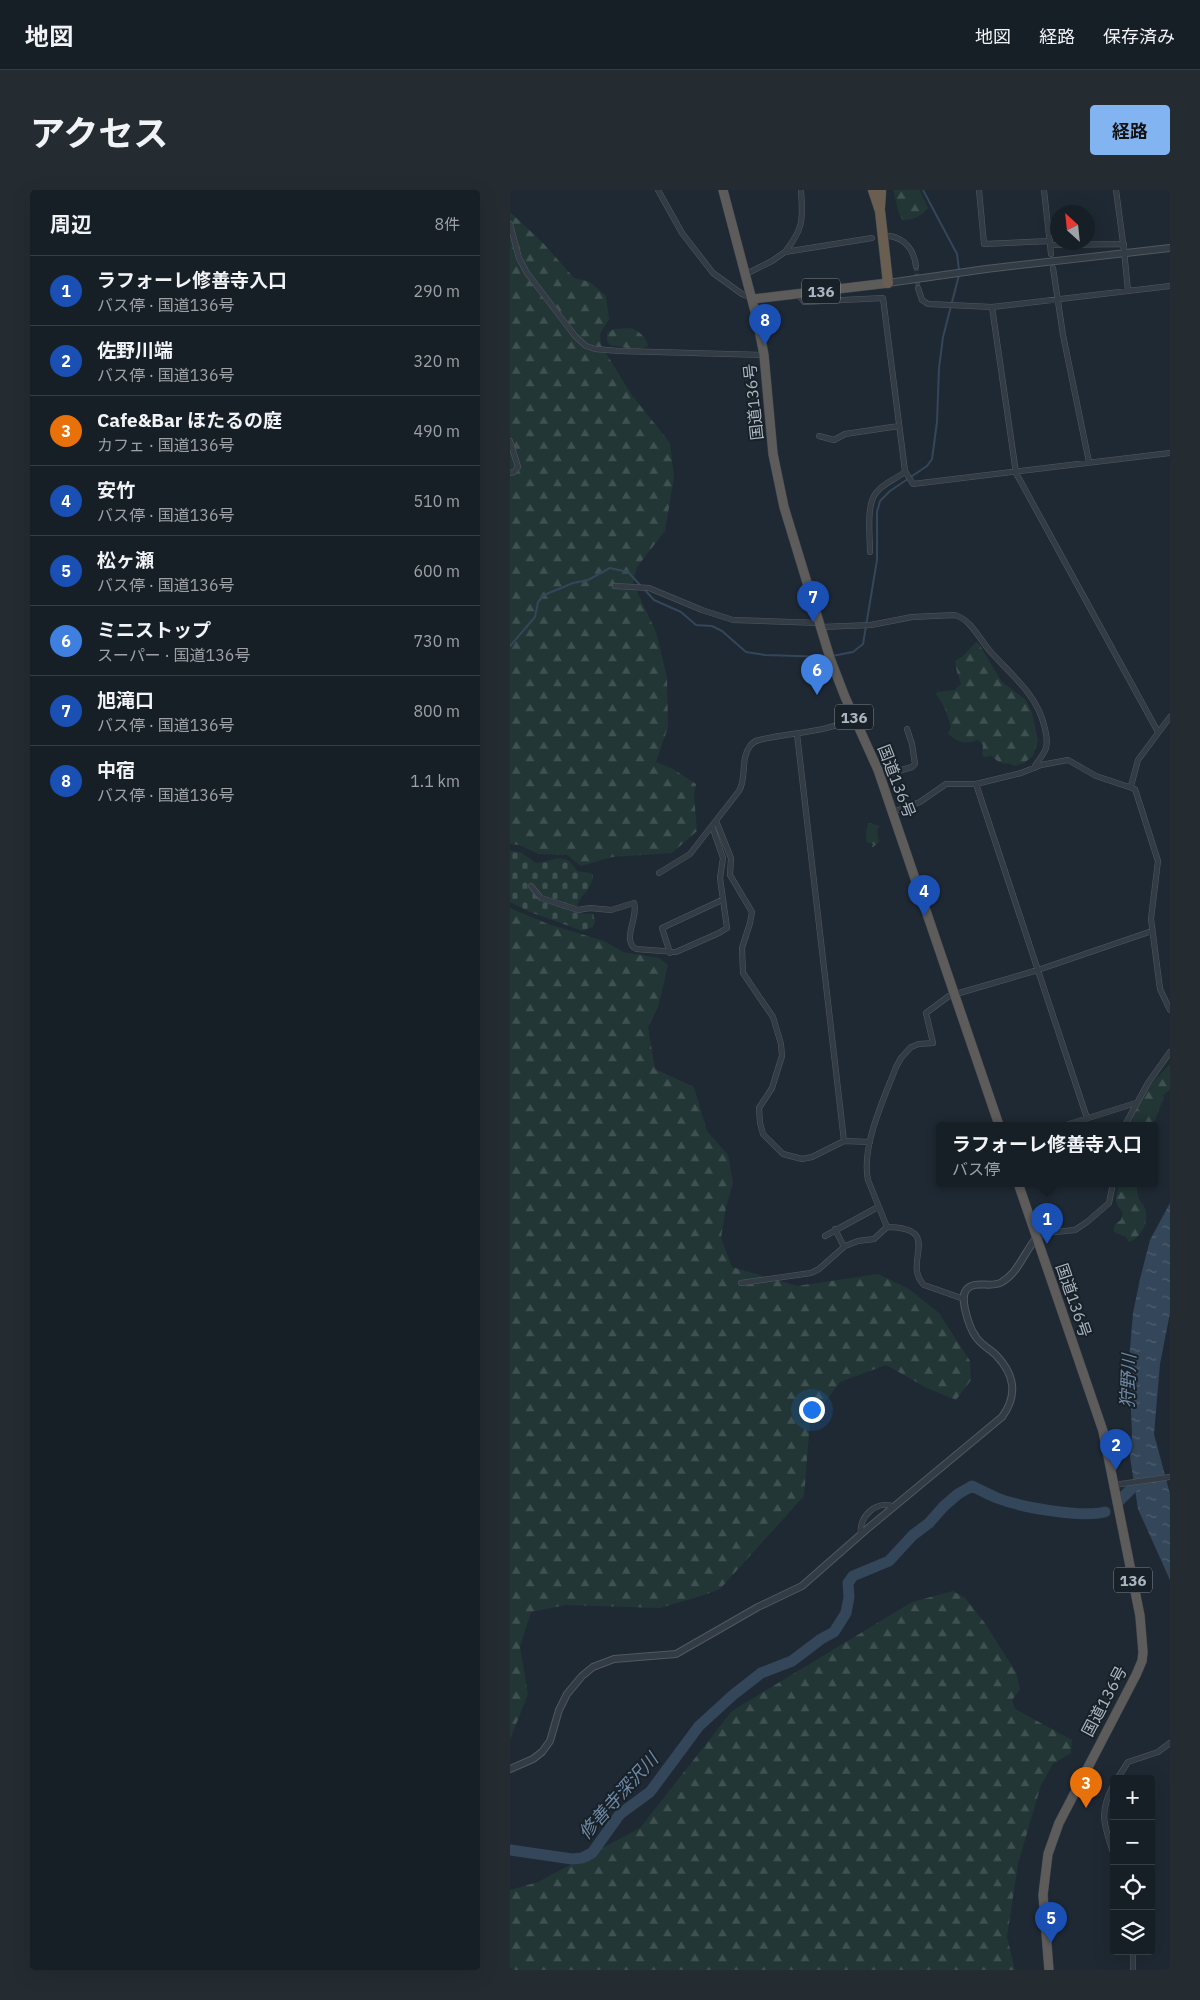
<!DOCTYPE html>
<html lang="ja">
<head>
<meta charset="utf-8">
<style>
	:root { --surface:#171f26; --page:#242c32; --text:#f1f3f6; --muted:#9ea2a7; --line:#363d43; --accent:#82b4f1 }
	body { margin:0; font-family:"IBM Plex Sans","Noto Sans JP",sans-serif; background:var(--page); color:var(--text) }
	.controls { position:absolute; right:15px; bottom:15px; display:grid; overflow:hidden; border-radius:5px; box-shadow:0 5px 20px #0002 }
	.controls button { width:45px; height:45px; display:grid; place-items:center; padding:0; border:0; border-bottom:1px solid var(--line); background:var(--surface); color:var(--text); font:25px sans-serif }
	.compass { position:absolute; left:540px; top:15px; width:45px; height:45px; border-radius:50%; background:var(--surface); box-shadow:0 5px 20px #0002; rotate:333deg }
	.you { position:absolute; left:301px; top:1219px; width:18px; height:18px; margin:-12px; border:4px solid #fff; border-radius:50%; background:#1a73e8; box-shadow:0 0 0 8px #1a73e833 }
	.badge { display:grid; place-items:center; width:32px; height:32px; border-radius:50%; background:var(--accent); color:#fff; font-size:16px; font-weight:700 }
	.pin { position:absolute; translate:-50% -41px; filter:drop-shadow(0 1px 2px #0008) }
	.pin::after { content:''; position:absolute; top:26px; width:18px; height:15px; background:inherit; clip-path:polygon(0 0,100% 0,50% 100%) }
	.popup { position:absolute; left:426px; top:932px; width:222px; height:65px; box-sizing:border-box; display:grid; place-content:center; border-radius:5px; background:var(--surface); filter:drop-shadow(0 1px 4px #0005); font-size:16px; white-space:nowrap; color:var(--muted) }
	.popup b { font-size:19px; color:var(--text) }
	.popup::after { content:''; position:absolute; left:50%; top:100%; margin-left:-10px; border:10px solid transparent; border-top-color:var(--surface) }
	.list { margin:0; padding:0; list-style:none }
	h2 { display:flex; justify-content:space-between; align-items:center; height:65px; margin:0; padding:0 20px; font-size:21px }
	h2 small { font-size:16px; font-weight:400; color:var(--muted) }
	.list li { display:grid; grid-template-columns:32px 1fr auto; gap:15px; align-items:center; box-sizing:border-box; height:70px; padding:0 20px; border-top:1px solid var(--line) }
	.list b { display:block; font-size:19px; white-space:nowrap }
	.list p { margin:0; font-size:16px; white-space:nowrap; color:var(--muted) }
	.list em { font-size:16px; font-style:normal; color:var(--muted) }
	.icon { flex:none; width:28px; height:28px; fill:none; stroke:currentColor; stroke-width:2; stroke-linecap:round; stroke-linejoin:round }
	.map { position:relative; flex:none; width:660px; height:1780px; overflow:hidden; border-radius:5px }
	header { display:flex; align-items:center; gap:30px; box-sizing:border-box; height:70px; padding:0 25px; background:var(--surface); border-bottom:1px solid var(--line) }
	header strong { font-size:24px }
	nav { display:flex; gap:28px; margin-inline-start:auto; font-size:18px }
	.intro { display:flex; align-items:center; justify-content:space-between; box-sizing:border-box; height:120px; padding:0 30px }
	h1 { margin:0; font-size:35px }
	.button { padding:12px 22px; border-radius:5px; background:var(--accent); color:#111; font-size:18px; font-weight:700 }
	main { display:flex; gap:30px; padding:0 30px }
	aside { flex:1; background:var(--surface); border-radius:5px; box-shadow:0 5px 20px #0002 }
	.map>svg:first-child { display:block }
	.forest { fill:url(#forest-firs) }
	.cemetery { fill:url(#cemetery-stones) }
	.water { fill:url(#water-ripples) }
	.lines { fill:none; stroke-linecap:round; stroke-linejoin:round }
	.stream { stroke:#34465a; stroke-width:2 }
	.river { stroke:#34465a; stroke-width:11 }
	.minor-tunnel { stroke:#343e48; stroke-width:5; stroke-dasharray:5 2.5; stroke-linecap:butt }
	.minor-casing { stroke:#505962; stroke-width:6 }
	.tertiary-casing { stroke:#505962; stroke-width:8 }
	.trunk-casing { stroke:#3d464f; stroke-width:10 }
	.motorway-casing { stroke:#3d464f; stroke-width:11 }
	.minor { stroke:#333b44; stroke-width:5 }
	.tertiary { stroke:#333b44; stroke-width:6 }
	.trunk { stroke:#5d5c5a; stroke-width:9 }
	.motorway { stroke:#6a5e50; stroke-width:10 }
	.labels { text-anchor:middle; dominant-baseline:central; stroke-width:4; stroke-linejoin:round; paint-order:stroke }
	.shield { fill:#182028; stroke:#808993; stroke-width:1 }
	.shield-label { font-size:15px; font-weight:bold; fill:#acb6c1 }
	.street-label { font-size:16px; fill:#acb6c1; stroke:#182028 }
	.water-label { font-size:18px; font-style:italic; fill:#6f89a4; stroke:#182028 }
</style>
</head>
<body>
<header>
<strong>地図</strong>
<nav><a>地図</a><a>経路</a><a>保存済み</a></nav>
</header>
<div class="intro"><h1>アクセス</h1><a class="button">経路</a></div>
<main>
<aside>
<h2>周辺<small>8件</small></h2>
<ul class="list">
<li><span class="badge" style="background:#1a4fb4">1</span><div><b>ラフォーレ修善寺入口</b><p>バス停 · 国道136号</p></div><em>290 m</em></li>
<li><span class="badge" style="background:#1a4fb4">2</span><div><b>佐野川端</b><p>バス停 · 国道136号</p></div><em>320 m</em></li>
<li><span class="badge" style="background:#e8710a">3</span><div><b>Cafe&amp;Bar ほたるの庭</b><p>カフェ · 国道136号</p></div><em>490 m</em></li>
<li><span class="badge" style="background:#1a4fb4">4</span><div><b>安竹</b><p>バス停 · 国道136号</p></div><em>510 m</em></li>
<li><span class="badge" style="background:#1a4fb4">5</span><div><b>松ヶ瀬</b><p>バス停 · 国道136号</p></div><em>600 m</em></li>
<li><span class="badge" style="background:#3f7fe0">6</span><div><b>ミニストップ</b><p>スーパー · 国道136号</p></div><em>730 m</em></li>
<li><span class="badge" style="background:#1a4fb4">7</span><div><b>旭滝口</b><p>バス停 · 国道136号</p></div><em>800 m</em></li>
<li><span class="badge" style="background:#1a4fb4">8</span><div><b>中宿</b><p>バス停 · 国道136号</p></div><em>1.1 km</em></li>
</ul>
</aside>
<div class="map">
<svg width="660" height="1780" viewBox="0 0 660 1780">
	<defs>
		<pattern id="forest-firs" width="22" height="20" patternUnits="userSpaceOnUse" patternTransform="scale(1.25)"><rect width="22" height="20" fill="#223635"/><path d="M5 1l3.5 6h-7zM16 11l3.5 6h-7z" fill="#3f5150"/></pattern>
		<pattern id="cemetery-stones" width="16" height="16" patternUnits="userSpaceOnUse" patternTransform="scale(1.25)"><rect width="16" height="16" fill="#223635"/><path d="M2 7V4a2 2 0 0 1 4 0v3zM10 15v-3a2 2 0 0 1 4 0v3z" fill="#3f5150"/></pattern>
		<pattern id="water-ripples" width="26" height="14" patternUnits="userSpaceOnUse" patternTransform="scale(1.25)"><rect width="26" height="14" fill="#34465a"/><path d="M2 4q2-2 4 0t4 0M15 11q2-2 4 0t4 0" fill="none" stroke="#4f5e70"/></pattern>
	</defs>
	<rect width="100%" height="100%" fill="#1f2933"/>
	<path class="forest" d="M383,0H410L418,18C412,26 403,30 393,30L389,24Z
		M0,22L33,53L64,88L80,92L96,106L99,129L90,144L91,155L121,204L160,253L164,287L155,341L127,377L123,393L146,442L157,487L158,537L146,572L163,579L186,594L184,606L187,641L162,663L102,667L71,676L57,665L29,664L9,655L0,654Z
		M121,138C128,140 137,148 138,156L128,160L100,155L97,151V143L104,139Z
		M466,452L469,454L492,492L516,510L522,523L528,550L523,566L514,573L506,576C495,571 492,577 482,566L474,567L472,564L473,555L468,550C455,555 448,552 438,544L441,536L434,516L426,504L427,502L445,500L451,494L447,482L445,471L453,466Z
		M359,633L370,636L367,640L369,652L363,657H362L363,654L357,652C355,647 356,637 359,633Z
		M0,718L38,734L94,751L113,762L149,768L158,775L148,817L138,837L145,879L184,897L197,941L218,965L223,993L216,1017L211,1048L222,1077L287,1096L368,1084L399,1099L429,1123L460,1171L461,1190L446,1210L417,1198L376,1175L330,1192L300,1232L294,1306L210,1399L191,1406L150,1418L56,1415L21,1422L10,1457L18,1504L0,1550Z
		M660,874V900L653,905L654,909C648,917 648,928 642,935H618L639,896Z
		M610,993H627C627,998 627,1004 629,1009C630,1011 632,1013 634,1016C640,1030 633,1047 619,1052L616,1047L604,1042C603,1035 606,1033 611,1030L613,1022C603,1012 605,1006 610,993Z
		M443,1401L455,1408L474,1432L506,1482L510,1499L502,1510L505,1519L562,1550L561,1563L543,1574L531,1595L508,1674L497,1747L505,1780H0V1700L28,1692L130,1638L222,1521L402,1412Z"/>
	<path class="cemetery" d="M0,661L10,662L26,673C44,672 54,659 67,681L80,683L83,685C82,704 64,706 68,723L83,724L85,731L83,737L73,741L20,722L0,712Z"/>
	<path class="water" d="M660,1013V1123L650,1174L644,1244L660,1304V1390L628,1319L620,1267L622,1244L619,1171L623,1123L630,1089L640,1050Z"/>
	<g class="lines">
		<path class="stream" d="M413,0L447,64L449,80
			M134,399L144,410L171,422L186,435L202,436L212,441L236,462L255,465L318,467
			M0,456L25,427L28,412L34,405L63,393L78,390L100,378L118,382L131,396
			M322,466L343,462L353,454L367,370V322L370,311L380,301L417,276L422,269L427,232L429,178L433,147L449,85"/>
		<path class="river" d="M608,1312L635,1285
			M0,1660L62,1669L72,1668L82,1663L110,1624L140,1602L189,1536L223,1505L251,1483L282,1471L311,1449L324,1442L336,1423L339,1407L338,1393L343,1386L379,1371L403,1345L419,1333L434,1316L448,1304L462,1296C470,1300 478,1304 487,1308C510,1317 570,1328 595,1322"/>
		<path class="minor-tunnel" d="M406,76L408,98"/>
		<g class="minor-casing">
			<path id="minor" d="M148,0L172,43L203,83L232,104L242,108
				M469,0L474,54L540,51
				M534,0L541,64
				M606,0L614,60L618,101
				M0,34L9,68L17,83L65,146L76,156L85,159L109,161L254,165
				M380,46C396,49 404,61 406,76
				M540,55L614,54
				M275,62C294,38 293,29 291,0
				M543,78L553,145L579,272
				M236,84L262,71L275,62L362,48
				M408,98L412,110L418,114L482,117L660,96
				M288,104L294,112L373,108L395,281L403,294L660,263
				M482,117L506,283L648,542
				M309,246L324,250L335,244L389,236
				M0,251L8,277L4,282L0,283
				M360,362C360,346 356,315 366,303C373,293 386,289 395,282
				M105,396L139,398L192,420L223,430L310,433
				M311,437L361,435L402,427L445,425C461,430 469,448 479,460C500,484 526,503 534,535C536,542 538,550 536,558C534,565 527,571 524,578
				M287,544L334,951
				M371,586L402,577L405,574L402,554L397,539
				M466,594L577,928
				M621,596L628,570L660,527
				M383,622L410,612L436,594H466L511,583L531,575L558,570L586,586L625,599L648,671L641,729L650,799L660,820
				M206,631L221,668L220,685L242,722L240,733L232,758L233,783L263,827L271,854L272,866L262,898L249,918L250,933L253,944L273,964L292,969L302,967L334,951L360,952
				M149,683L180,664L229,601C237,588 230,569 240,556C242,553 245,551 249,550C281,542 315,543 345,528
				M21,696L31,708L68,720L80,718L101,720L124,713C129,727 111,750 126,759L166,762L209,743L217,738L210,688L213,668L202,636
				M160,763L152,738L212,710
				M556,935L626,913
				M615,935L638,893L660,862
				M377,1037L358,990C351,956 374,909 386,877L391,868L401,857L409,854L423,853L416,823L439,806L528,780L642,741
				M325,1039L334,1057
				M315,1046L368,1017
				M527,1047L535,1043L565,1040L577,1032L599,1013L603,993
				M231,1093L301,1083L309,1079L335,1056L348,1051L364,1049L377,1037C435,1038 391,1072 414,1095L454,1109
				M604,1295L660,1287
				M351,1344C348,1327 367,1309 384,1317
				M607,1589L618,1572L648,1562L660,1553
				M604,1594C588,1623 594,1635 604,1665
				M623,1780V1761"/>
		</g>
		<g class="tertiary-casing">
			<path id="tertiary" d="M378,93L476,79L660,58
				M0,1579L23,1569L32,1562L40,1551L49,1520L57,1504L72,1486L83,1477L104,1469L166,1464L248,1417L292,1396L357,1339L492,1227C508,1205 505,1185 486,1165C480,1159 471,1155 466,1147C460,1139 457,1128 455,1119C454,1113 452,1106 456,1100C465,1089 481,1099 492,1092C508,1083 515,1061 527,1047"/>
		</g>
		<g class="trunk-casing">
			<path id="trunk" d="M213,0L247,129L254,165L263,264L274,317L320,468L335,507L368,580L489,935
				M243,109L378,93
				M508,993L593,1241L630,1426L633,1462L632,1471L626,1485L549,1633L538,1664L533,1705L539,1780"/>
		</g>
		<g class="motorway-casing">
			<path id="motorway" d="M363,0L370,21L378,93
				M370,17L371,0"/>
		</g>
		<use href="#minor" class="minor"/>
		<use href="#tertiary" class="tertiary"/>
		<use href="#trunk" class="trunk"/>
		<use href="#motorway" class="motorway"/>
	</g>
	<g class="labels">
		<g class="shield">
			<rect x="292" y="88.5" width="38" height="25" rx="4"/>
			<rect x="325" y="514.5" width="38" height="25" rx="4"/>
			<rect x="604" y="1377.5" width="38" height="25" rx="4"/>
		</g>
		<g class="shield-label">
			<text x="311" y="101">136</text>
			<text x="344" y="527">136</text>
			<text x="623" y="1390">136</text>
		</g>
		<g class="street-label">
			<text transform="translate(243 212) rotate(-96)">国道136号</text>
			<text transform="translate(387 591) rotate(69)">国道136号</text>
			<text transform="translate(564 1110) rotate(71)">国道136号</text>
			<text transform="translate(594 1511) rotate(-62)">国道136号</text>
		</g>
		<g class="water-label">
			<text transform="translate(618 1191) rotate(-88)">狩野川</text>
			<text transform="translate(108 1606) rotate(-48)">修善寺深沢川</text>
		</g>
	</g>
</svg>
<div class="controls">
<button>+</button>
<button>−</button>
<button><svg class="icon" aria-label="locate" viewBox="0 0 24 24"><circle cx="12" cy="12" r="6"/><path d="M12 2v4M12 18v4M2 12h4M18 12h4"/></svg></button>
<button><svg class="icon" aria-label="layers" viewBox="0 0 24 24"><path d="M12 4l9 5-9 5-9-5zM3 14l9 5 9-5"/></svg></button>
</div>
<svg class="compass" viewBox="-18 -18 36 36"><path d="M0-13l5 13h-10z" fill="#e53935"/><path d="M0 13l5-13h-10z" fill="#9ea2a7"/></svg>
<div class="you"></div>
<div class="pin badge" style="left:537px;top:1054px;background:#1a4fb4">1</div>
<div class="popup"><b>ラフォーレ修善寺入口</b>バス停</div>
<div class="pin badge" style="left:606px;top:1280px;background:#1a4fb4">2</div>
<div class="pin badge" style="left:576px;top:1618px;background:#e8710a">3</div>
<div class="pin badge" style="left:414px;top:726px;background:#1a4fb4">4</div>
<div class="pin badge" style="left:541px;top:1753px;background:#1a4fb4">5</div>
<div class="pin badge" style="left:307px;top:505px;background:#3f7fe0">6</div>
<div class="pin badge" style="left:303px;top:432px;background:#1a4fb4">7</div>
<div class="pin badge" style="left:255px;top:155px;background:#1a4fb4">8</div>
</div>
</main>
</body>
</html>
